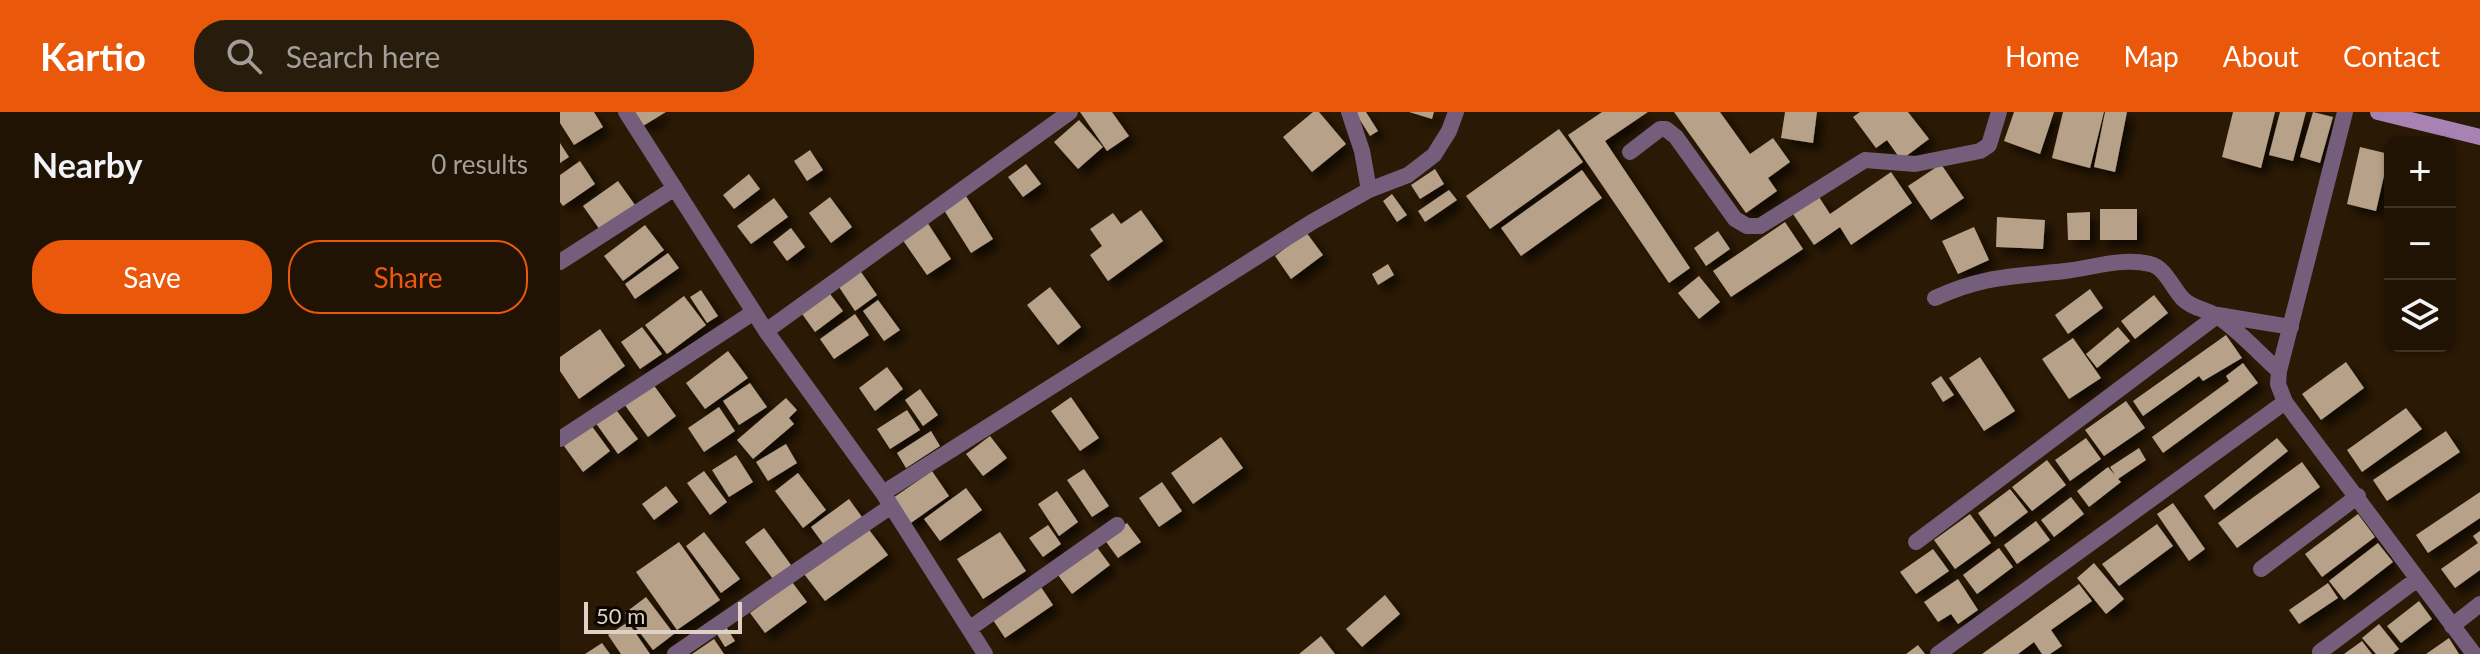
<!DOCTYPE html>
<html lang="en">
<head>
<meta charset="utf-8">
<style>
	:root { --surface:#201303; --page:#281c0d; --text:#f1f3f6; --muted:#a29e9a; --line:#3d3225; --accent:#ea580c }
	body { margin:0; font-family:Lato,sans-serif; background:var(--page); color:var(--text) }
	.controls { position:absolute; right:24px; top:24px; display:grid; overflow:hidden; border-radius:16px; box-shadow:0 2px 6px #0004 }
	.controls button { width:72px; height:72px; display:grid; place-items:center; padding:0; border:0; border-bottom:2px solid var(--line); background:var(--surface); color:var(--text); font:40px sans-serif }
	.scale { position:absolute; left:24px; bottom:20px; width:158px; box-sizing:border-box; padding-left:8px; border:4px solid #ded2c6; border-top:0; font-size:22px; line-height:28px; white-space:nowrap; color:#ded2c6; -webkit-text-stroke:6px #0c0601; paint-order:stroke }
	.list { margin:0; padding:0; list-style:none }
	h2 { display:flex; justify-content:space-between; align-items:center; height:104px; margin:0; padding:0 32px; font-size:34px }
	h2 small { font-size:26px; font-weight:400; color:var(--muted) }
	.actions { display:flex; gap:16px; padding:24px 32px }
	.actions a { flex:1; padding:18px 0; border:2px solid var(--accent); border-radius:32px; text-align:center; font-size:28px; color:var(--accent) }
	.actions .main { background:var(--accent); color:#fff }
	.icon { flex:none; width:44px; height:44px; fill:none; stroke:currentColor; stroke-width:2; stroke-linecap:round; stroke-linejoin:round }
	.map { position:relative; flex:none; width:1920px; height:542px; overflow:hidden }
	header { display:flex; align-items:center; gap:48px; box-sizing:border-box; height:112px; padding:0 40px; background:var(--accent); color:#fff }
	header strong { font-size:38px }
	nav { display:flex; gap:44px; margin-inline-start:auto; font-size:28px }
	.search { width:560px; height:72px; background:var(--page); display:flex; align-items:center; gap:20px; box-sizing:border-box; padding:0 28px; border-radius:32px; color:var(--muted); font-size:30px }
	main { display:flex }
	aside { flex:1; background:var(--surface) }
	.map>svg:first-child { display:block }
	.building { fill:#b7a189; filter:url(#shadow) }
	.lines { fill:none; stroke-linecap:round; stroke-linejoin:round }
	.minor { stroke:#755d7c; stroke-width:16 }
	.secondary { stroke:#a882b3; stroke-width:16 }
</style>
</head>
<body>
<header>
<strong>Kartio</strong>
<div class="search"><svg class="icon" aria-label="search" viewBox="0 0 24 24"><circle cx="10" cy="10" r="6"/><path d="M15 15l6 6"/></svg>Search here</div>
<nav><a>Home</a><a>Map</a><a>About</a><a>Contact</a></nav>
</header>
<main>
<aside>
<h2>Nearby<small>0 results</small></h2>
<ul class="list">
</ul>
<div class="actions"><a class="main">Save</a><a>Share</a></div>
</aside>
<div class="map">
<svg width="1920" height="542" viewBox="0 0 1920 542">
	<defs>
		<filter id="shadow"><feDropShadow dx="7" dy="7" stdDeviation="4" flood-color="#0009"/></filter>
	</defs>
	<rect width="100%" height="100%" fill="#2a1904"/>
	<path class="building" d="M0,0H34L43,15L14,33L0,11Z
		M74,0H106L83,14Z
		M520,0H552L569,24L547,39Z
		M753,0H759L786,32L752,60L723,25Z
		M795,0H806L818,19L810,24Z
		M849,0H874L872,7Z
		M1042,0H1088L1045,29L1130,156L1109,171L1008,23Z
		M1114,0H1160L1190,42L1213,26L1230,50L1208,66L1217,79L1186,101Z
		M1225,0H1257L1253,31L1221,26Z
		M1300,0H1348L1369,27L1341,48L1327,28L1316,36L1293,5Z
		M1454,0H1494L1480,42L1444,29Z
		M1503,0H1544L1530,56L1492,46Z
		M1545,0H1567L1555,60L1534,55Z
		M1673,0H1715L1701,56L1662,45Z
		M1720,0H1746L1733,49L1709,43Z
		M1753,0L1773,5L1760,51L1740,45Z
		M519,8L543,35L518,57L494,30Z
		M999,17L1023,50L930,117L906,84Z
		M0,31L9,45L0,51Z
		M1800,35L1829,42L1816,99L1787,92Z
		M250,38L263,58L247,69L234,49Z
		M20,49L35,72L3,94L0,90V63Z
		M466,52L481,72L463,85L448,65Z
		M1381,52L1404,86L1371,108L1348,74Z
		M875,57L884,72L860,87L851,73Z
		M1022,58L1042,86L961,144L941,116Z
		M1331,60L1352,91L1291,133L1280,115L1254,133L1233,102L1259,85L1270,102Z
		M189,62L200,77L174,97L163,83Z
		M58,69L75,93L40,118L23,94Z
		M889,78L897,88L865,110L858,99Z
		M404,81L433,127L411,141L382,95Z
		M832,82L847,103L837,110L823,89Z
		M270,85L292,115L271,131L249,101Z
		M214,86L228,105L191,132L177,114Z
		M1540,97H1577V128H1540Z
		M581,98L603,129L548,169L530,143L542,134L530,117L553,101L561,112Z
		M1530,100V128H1508L1507,101Z
		M1437,105L1485,108L1483,137L1436,135Z
		M367,110L391,147L367,163L342,127Z
		M1225,110L1243,137L1171,185L1153,159Z
		M85,113L104,138L63,169L44,144Z
		M1414,115L1429,148L1398,162L1382,129Z
		M231,116L245,135L227,149L213,130Z
		M1158,119L1170,137L1146,154L1134,136Z
		M746,120L763,143L731,167L715,144Z
		M108,141L119,156L75,187L65,172Z
		M828,152L834,163L818,173L812,162Z
		M299,157L317,183L295,199L277,172Z
		M1139,164L1160,190L1139,207L1118,181Z
		M490,175L521,215L498,233L467,193Z
		M1530,177L1543,196L1508,222L1495,203Z
		M141,178L158,204L147,211L130,185Z
		M267,178L283,199L255,220L240,199Z
		M1594,183L1608,201L1575,227L1561,209Z
		M124,184L146,213L107,242L85,213Z
		M318,188L340,218L324,229L303,199Z
		M295,202L309,223L274,247L260,227Z
		M82,215L102,242L80,257L61,230Z
		M1558,215L1570,229L1537,256L1526,242Z
		M40,217L65,254L19,287L0,259V245Z
		M1666,223L1682,246L1643,269L1639,264L1583,304L1573,289Z
		M1513,226L1541,266L1509,287L1482,247Z
		M168,239L188,266L145,297L126,271Z
		M1420,245L1455,299L1424,319L1389,266Z
		M1786,250L1804,276L1761,308L1742,282Z
		M1683,251L1698,271L1603,341L1592,325L1669,269L1666,264Z
		M327,255L343,277L315,299L299,276Z
		M1381,264L1394,283L1383,290L1371,271Z
		M90,268L116,304L88,325L62,289Z
		M190,271L207,295L179,313L163,289Z
		M360,277L378,303L363,314L345,288Z
		M511,285L539,326L520,339L491,299Z
		M226,286L237,298L229,306L234,312L193,347L177,328Z
		M1566,289L1585,316L1544,344L1525,318Z
		M54,295L78,327L58,342L35,310Z
		M159,295L175,319L144,340L128,316Z
		M1846,296L1862,317L1802,360L1787,338Z
		M347,298L360,318L330,337L317,317Z
		M31,313L50,339L23,360L4,334Z
		M371,319L380,334L346,356L337,341Z
		M1886,319L1900,340L1827,389L1813,368Z
		M430,324L447,346L423,364L406,342Z
		M661,325L683,356L633,392L611,361Z
		M1526,326L1541,347L1510,369L1495,348Z
		M1717,326L1728,339L1654,398L1644,384Z
		M226,332L237,351L208,369L196,350Z
		M1579,336L1586,348L1558,367L1561,370L1529,395L1517,379L1548,355L1555,363L1550,355Z
		M176,343L193,370L169,385L152,358Z
		M1487,348L1506,373L1472,399L1452,375Z
		M1742,350L1760,375L1677,436L1658,411Z
		M524,357L549,394L532,405L507,368Z
		M144,359L167,390L150,403L127,371Z
		M372,359L389,384L348,413L330,388Z
		M238,361L266,398L243,416L215,379Z
		M602,370L622,399L599,415L579,386Z
		M106,374L118,390L94,408L82,392Z
		M406,376L422,398L380,429L364,407Z
		M1450,377L1468,400L1435,425L1418,401Z
		M497,379L518,410L499,424L478,392Z
		M1920,380V406L1868,441L1856,423Z
		M1511,385L1524,402L1494,425L1481,408Z
		M289,387L302,405L264,433L251,415Z
		M1613,391L1645,437L1629,449L1597,402Z
		M1410,402L1431,431L1395,457L1374,428Z
		M1798,402L1815,425L1762,465L1745,442Z
		M1476,409L1490,428L1457,452L1444,433Z
		M567,411L581,430L558,446L544,427Z
		M1597,412L1613,434L1559,474L1542,452Z
		M488,413L501,432L483,445L469,426Z
		M307,415L328,443L265,489L244,462Z
		M204,416L231,453L213,467L185,430Z
		M1920,419V458L1895,476L1881,457L1918,431L1913,424Z
		M144,420L180,467L161,481L126,434Z
		M440,420L466,459L423,487L397,447Z
		M119,430L160,488L117,518L76,460Z
		M1818,431L1833,450L1784,488L1769,469Z
		M536,434L550,453L512,482L498,463Z
		M1439,436L1453,455L1417,482L1403,463Z
		M1373,437L1389,459L1356,482L1340,460Z
		M1534,451L1564,487L1546,502L1517,466Z
		M1398,467L1418,498L1398,512L1391,502L1378,510L1364,490Z
		M232,470L247,490L205,521L190,501Z
		M1768,471L1778,486L1739,512L1729,498Z
		M479,472L493,493L445,526L431,505Z
		M1519,472L1532,489L1491,518L1502,534L1490,542H1482L1474,530L1458,542H1422Z
		M825,483L840,502L802,535L786,517Z
		M86,485L114,522L93,538L65,501Z
		M1859,489L1872,507L1841,531L1827,514Z
		M68,510L90,542H61L48,523Z
		M1819,512L1839,537L1833,542H1816L1802,526Z
		M165,513L175,529L165,535L155,519Z
		M761,524L775,542H739Z
		M1889,526L1899,542H1866Z
		M154,527L164,542H132Z
		M1802,529L1812,542H1784Z
		M42,531L50,542H25Z
		M1358,533L1365,542H1346Z"/>
	<g class="lines">
		<path class="minor" d="M66,0L206,219L323,381L425,542
			M789,0L802,39L809,78
			M1785,0L1719,259L1718,272L1725,290L1914,542
			M1070,40L1100,17H1106L1116,25L1175,107L1187,114H1200L1305,48L1355,52L1420,39L1429,33L1439,0
			M0,150L115,76
			M1375,186C1425,163 1453,165 1505,159C1533,156 1562,145 1590,152C1605,155 1613,177 1623,187C1634,198 1649,197 1660,206C1681,221 1700,242 1719,259
			M206,219L510,0
			M0,327L194,200
			M323,381L752,110L809,78L848,63L874,43L889,19L896,0
			M1356,430L1658,203L1731,215
			M1701,457L1798,384
			M1892,514L1920,492
			M409,517L557,413
			M1760,540L1856,468
			M115,542L330,395
			M1378,542L1725,290"/>
		<path class="secondary" d="M1818,0L1920,25"/>
	</g>
</svg>
<div class="controls">
<button>+</button>
<button>−</button>
<button><svg class="icon" aria-label="layers" viewBox="0 0 24 24"><path d="M12 4l9 5-9 5-9-5zM3 14l9 5 9-5"/></svg></button>
</div>
<div class="scale">50 m</div>
</div>
</main>
</body>
</html>
